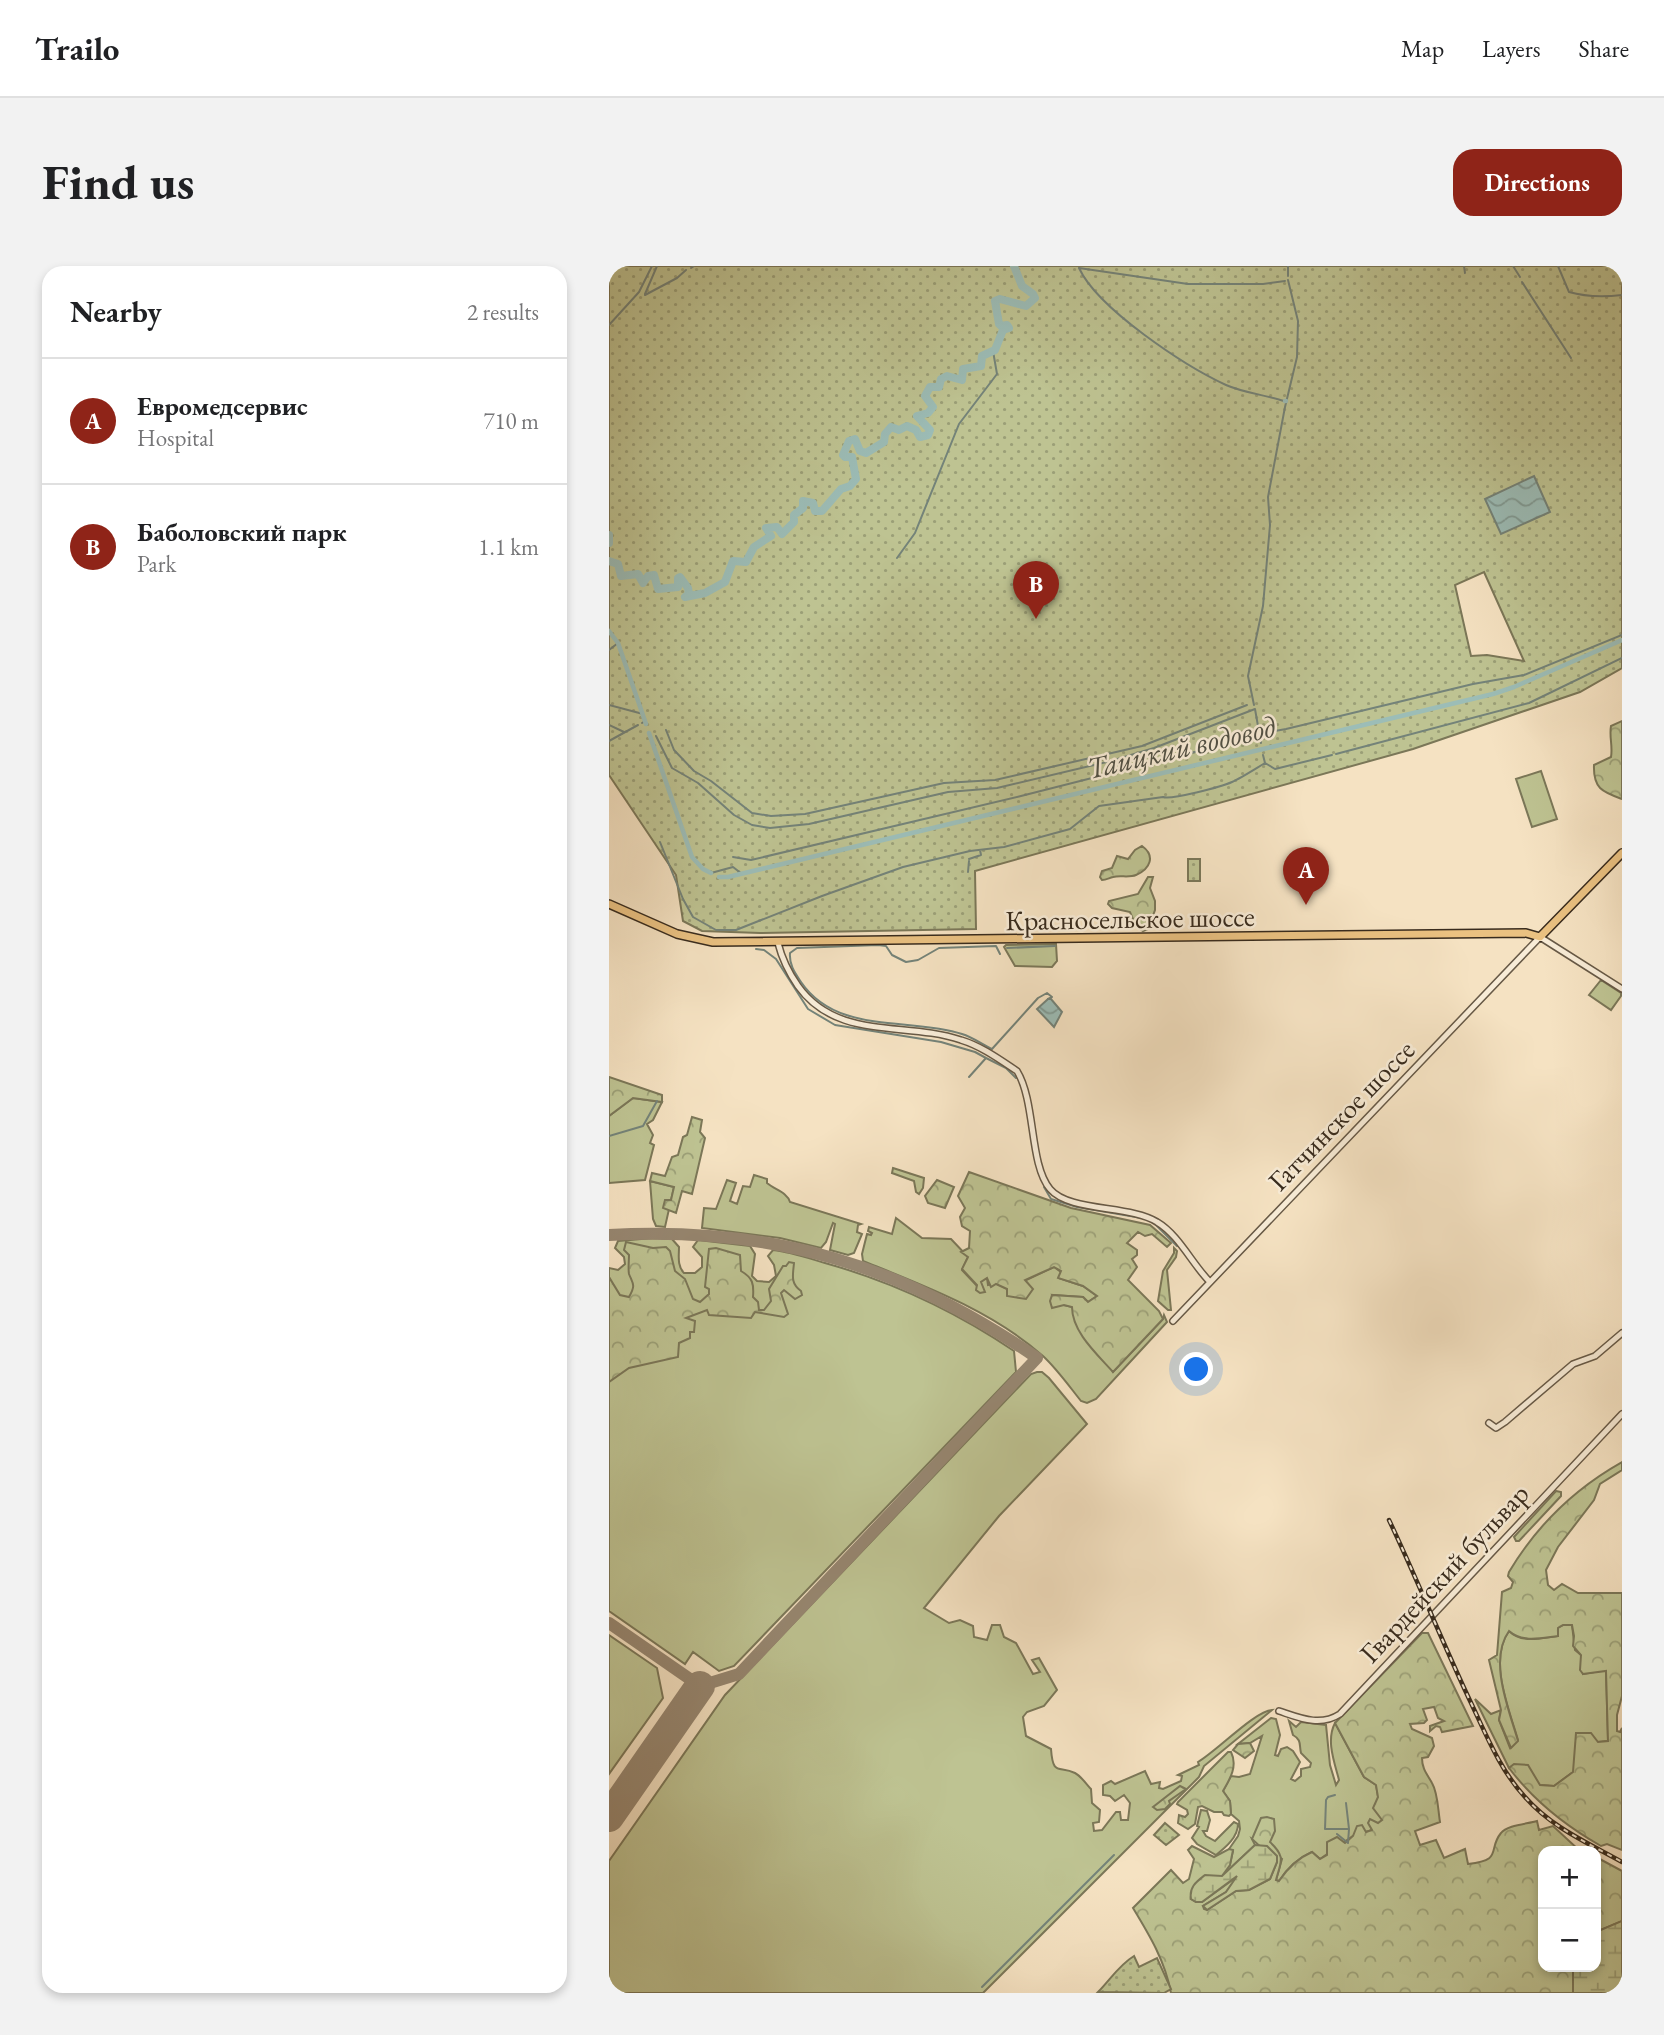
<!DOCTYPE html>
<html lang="en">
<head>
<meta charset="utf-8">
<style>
	:root { --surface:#fff; --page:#f2f2f2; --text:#202124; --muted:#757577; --line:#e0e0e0; --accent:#8f2418 }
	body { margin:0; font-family:"EB Garamond",serif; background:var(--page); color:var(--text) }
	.controls { position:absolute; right:21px; bottom:21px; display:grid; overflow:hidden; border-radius:14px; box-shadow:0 4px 10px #0003 }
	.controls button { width:63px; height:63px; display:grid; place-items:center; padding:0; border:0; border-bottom:2px solid var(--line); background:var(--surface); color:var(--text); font:35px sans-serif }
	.you { position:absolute; left:588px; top:1104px; width:24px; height:24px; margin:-18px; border:5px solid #fff; border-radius:50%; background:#1a73e8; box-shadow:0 0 0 10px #1a73e833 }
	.badge { display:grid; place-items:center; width:46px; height:46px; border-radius:50%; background:var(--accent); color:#fff; font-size:23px; font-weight:700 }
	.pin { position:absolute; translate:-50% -58px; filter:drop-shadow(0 2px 4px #0008) }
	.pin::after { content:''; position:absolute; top:37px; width:24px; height:21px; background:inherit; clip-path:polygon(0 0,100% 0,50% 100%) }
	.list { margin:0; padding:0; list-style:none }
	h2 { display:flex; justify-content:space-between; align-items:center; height:91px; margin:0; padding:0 28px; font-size:30px }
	h2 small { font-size:23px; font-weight:400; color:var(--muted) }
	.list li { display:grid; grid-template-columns:46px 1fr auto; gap:21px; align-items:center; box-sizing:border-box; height:126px; padding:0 28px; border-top:2px solid var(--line) }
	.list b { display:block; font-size:26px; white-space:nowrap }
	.list p { margin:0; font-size:23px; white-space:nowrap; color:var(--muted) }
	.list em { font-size:23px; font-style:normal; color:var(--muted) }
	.map { position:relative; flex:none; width:1013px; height:1727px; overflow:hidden; border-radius:21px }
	header { display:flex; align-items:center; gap:42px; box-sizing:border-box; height:98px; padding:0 35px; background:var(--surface); border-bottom:2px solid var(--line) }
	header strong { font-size:33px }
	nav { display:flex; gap:38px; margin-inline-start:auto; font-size:24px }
	.intro { display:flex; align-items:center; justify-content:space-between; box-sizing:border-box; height:168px; padding:0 42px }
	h1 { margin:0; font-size:49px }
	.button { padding:18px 32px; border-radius:21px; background:var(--accent); color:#fff; font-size:24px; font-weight:700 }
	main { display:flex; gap:42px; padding:0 42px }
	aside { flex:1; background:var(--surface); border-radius:21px; box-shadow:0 4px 10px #0003 }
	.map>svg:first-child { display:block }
	.grass { fill:#bec392; stroke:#7b7758; stroke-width:2 }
	.forest { fill:url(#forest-crowns); stroke:#7b7758; stroke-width:2 }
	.wetland { fill:url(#wetland-marsh); stroke:#7b7758; stroke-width:2 }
	.park { fill:url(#park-dots); stroke:#7b7758; stroke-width:2; fill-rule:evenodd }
	.water { fill:url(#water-waves); stroke:#748379; stroke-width:2 }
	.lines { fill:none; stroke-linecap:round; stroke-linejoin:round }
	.stream { stroke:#748379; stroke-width:2 }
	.canal { stroke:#9cbdb7; stroke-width:4.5 }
	.river { stroke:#9cbdb7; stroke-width:8 }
	.taxiway { stroke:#968670; stroke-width:12 }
	.runway { stroke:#968670; stroke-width:30 }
	.minor-casing { stroke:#675946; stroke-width:8 }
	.major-casing { stroke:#382b1d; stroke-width:10 }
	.minor { stroke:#f8ecd7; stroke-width:5 }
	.major { stroke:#eac181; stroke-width:7 }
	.rail-casing { stroke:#382b1d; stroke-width:4.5 }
	.rail { stroke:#f8ecd7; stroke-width:2; stroke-dasharray:5; stroke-linecap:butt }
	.labels { text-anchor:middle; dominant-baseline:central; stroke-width:5; stroke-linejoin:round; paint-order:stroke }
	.street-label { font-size:28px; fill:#382b1d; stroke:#f8ecd7 }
	.water-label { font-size:30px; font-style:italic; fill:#515044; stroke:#f8ecd7 }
</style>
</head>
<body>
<header>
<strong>Trailo</strong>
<nav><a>Map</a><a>Layers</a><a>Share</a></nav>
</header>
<div class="intro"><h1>Find us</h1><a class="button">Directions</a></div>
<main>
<aside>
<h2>Nearby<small>2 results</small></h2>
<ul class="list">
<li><span class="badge">A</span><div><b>Евромедсервис</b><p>Hospital</p></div><em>710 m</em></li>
<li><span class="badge">B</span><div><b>Баболовский парк</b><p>Park</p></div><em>1.1 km</em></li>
</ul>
</aside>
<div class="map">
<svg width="1013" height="1727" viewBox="0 0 1013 1727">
	<defs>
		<pattern id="forest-crowns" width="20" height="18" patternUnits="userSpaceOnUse" patternTransform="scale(1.75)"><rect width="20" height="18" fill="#bec392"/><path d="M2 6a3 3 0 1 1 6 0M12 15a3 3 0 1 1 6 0" fill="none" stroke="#9b9f77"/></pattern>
		<pattern id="wetland-marsh" width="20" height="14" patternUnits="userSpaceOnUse" patternTransform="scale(1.75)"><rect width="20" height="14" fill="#bec392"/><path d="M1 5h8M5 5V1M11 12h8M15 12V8" fill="none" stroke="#9b9f77"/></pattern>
		<pattern id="park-dots" width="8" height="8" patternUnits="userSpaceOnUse" patternTransform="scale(1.75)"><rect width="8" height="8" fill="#bec392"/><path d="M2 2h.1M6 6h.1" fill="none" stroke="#9b9f77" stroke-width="1.8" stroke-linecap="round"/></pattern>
		<pattern id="water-waves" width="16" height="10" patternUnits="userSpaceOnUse" patternTransform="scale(1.75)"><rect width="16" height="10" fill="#9cbdb7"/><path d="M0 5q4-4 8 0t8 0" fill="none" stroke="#809a94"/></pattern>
	</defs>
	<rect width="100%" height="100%" fill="#f5e2c2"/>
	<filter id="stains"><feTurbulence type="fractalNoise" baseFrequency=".00286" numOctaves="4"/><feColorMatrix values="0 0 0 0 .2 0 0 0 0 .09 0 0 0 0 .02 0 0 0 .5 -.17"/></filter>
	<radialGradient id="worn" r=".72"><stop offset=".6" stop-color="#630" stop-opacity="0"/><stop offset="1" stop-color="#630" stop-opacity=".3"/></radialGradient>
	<path class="grass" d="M932,505L948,553L923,561L907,513Z
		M447,678L448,695L443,701L406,700L395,681L397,679Z
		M992,714L1012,727V730L1002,744L980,729Z
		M24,832L53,836L44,854L38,858L44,869L41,877L45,879L36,914L0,917V850Z
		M145,909L158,913V917C166,924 178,926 181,936L252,958L249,959L248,966L253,968L245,987L239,989L221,984L226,958L224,957L217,976L212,982L171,972L93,962L95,942L107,943L118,914L127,917L121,935L128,938L134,920L141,921Z
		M41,915L65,921L56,961L47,960L44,953Z
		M287,952L313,972L342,973L359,991L353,1004L368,1020L375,1011L378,1012L379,1019L387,1017L398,1023L445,1001L452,1006L450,1012L474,1020L488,1030L479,1036L474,1031L444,1029L455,1039L463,1041L504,1106L554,1053L555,1049L558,1056L487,1133L478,1137L472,1135C460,1120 448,1103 434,1090C383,1045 316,1020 254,995L253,988L258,968L262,969L263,967L259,965L260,961L283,968Z
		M44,972L63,973L70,981C70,990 68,1000 75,1007H86L93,1001V991L84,981L89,974L141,980L146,988L143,1010L148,1015L160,1016L167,1010L165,999L159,990L164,984C182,986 199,992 216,997C284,1016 346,1045 405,1085L407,1106L125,1400L110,1405L84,1386L76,1398L0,1345V1002L9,1004L16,998L15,991L6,982L9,975Z
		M428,1106H433L440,1112L478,1158L390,1250L315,1342L340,1357L351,1354L364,1360L365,1371L378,1374L383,1359H391L395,1371L407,1377L424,1408L431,1406L423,1394L430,1392L448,1424L435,1440L418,1446L414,1451L417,1470L442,1483C444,1511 450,1499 466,1507C472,1510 478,1519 482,1523L483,1537L491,1544L490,1556L484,1557L485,1565L493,1564L507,1546H511L512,1554H519L521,1537L515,1529L506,1535L501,1530L494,1529V1519L502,1515L506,1518L536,1505L542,1518L551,1516L550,1522L554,1523L572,1515L573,1510L569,1509L590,1499L589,1496C609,1484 646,1445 663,1444L595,1500L590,1511L374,1727H0V1595L116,1429L422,1108Z
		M947,1225L952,1226V1230L910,1275H907L905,1271Z
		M954,1359H963L966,1384L972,1389L974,1408L997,1404L999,1475L989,1476L964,1506L945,1520L931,1519L905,1499L900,1502L866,1433L882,1448L892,1444L890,1454L901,1482L909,1474C900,1443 879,1394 900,1365C913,1378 932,1372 949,1370L948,1362Z
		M0,1369L48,1402L54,1432L0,1508Z
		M662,1452L667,1453L671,1469L666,1489L669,1490L672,1483L678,1481L684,1485L691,1496L682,1513L686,1515L692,1510V1503L701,1501L702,1497L692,1487C690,1479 693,1474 684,1469L680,1455L687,1461L692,1456L717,1459L721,1499L727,1519L730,1514C725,1495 717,1474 726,1457L755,1511L767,1519L773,1554L763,1564L744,1570L711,1593L703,1586C689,1592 678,1603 670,1615L667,1614L673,1593L643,1573L646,1579L613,1610L621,1598L624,1585L620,1583L629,1570L631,1563L630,1555L622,1548L621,1535L614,1525L622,1510L630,1511L641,1508L653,1470L641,1477L629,1478Z
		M592,1544L598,1545L601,1554L598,1565H594L597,1570L606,1575L625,1556L629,1558C629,1571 617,1581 607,1589L588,1578L583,1572L590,1561L588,1560Z"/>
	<path class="forest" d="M1013,455V533C994,526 984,523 985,499L1002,491C1004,480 1000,471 1002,460Z
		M533,580C547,590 541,603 527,609C520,612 511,609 504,611C500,612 497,614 493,614L491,611L493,605L503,602L508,590L519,593L526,584Z
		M539,611H544L541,622L546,635V644L539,663L534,665L527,660L521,646L503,642L499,638L500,635L529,628Z
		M0,811L53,829V836L24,832L0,850Z
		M83,851L93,854L91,866L96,872L83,928L73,925L67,947L54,942L56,934H62L65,921L41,915L43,907L56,910L63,891L69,889L74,871L78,869Z
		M284,902L315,912L314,922L310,928L307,926L305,915L283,907Z
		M360,906L462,942L541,959L562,977L558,981L543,968L536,970L529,966L518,977L528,984V989L523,993L528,1001L519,1014L550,1045L554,1053L504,1106C488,1088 463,1066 463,1041L455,1039L443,1042L441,1035L443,1029L474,1031L479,1036L488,1030L474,1020L449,1012L452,1005L445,1001L416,1014L424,1023L417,1033L398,1030V1023L387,1018L382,1021L378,1012L372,1016L376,1026L371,1027L367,1024L368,1019L353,1003L359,991L352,986L360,982L361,965L353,960L351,951L356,942L349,930Z
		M328,914L345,921L336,942L319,937L316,930Z
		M17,976L44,982L57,981L61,985L66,1005L76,1013L84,1033L91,1036L100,1028V1023L96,1021L100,983L107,982L131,989L132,1005C144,1012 145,1018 144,1031L149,1036L150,1044H155L162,1035L160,1023L174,1000H177L180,996L185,997C184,1009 181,1017 192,1025L193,1029L186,1033L175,1024L172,1027L179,1048L175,1051L146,1046L142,1052L100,1049L98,1044L77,1052L86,1055L85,1066H81V1072L70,1077L69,1091L20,1102L0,1116V1011L11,1029L20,1031C27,1019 24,1018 20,1008C19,1003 20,994 20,989L15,984Z
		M565,982L568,985L567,991L558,1004L562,1044H559L549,1035L554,1005L565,987Z
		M1013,1196V1204L991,1218L985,1234L949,1281L937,1304L939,1319L945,1324L953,1318L969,1327H1013V1430L1008,1449V1465L1011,1466L1013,1462V1584L998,1578L992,1580C955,1559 925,1535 900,1502L905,1498L919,1499L931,1519L945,1520L964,1506L967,1467H982L989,1476L999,1475L997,1405L974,1408L971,1404L972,1389L964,1380L965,1370L963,1359H954L949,1362V1370C932,1372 914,1377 900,1365C879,1394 900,1444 909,1475L902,1482L890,1454L892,1444L880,1394L888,1389L893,1326L902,1322L904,1316L899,1310L900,1306C928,1259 965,1223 1013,1196Z
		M813,1367H819L864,1460L833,1466L831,1461L827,1460L821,1465V1460L835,1455L829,1452L825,1441L814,1443L818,1454L815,1457L801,1458L803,1463L823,1472L825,1480L819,1491L813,1492C813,1503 818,1508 823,1517C829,1527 829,1544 831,1556L806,1565L811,1579L827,1574L835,1592L856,1583L859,1598C895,1594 878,1584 892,1567C898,1559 918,1558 928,1555L930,1564L944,1560L971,1585H934V1701H964V1727H562C556,1695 541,1670 524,1642L562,1604L574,1617L580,1613L585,1593L579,1584L583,1580L605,1591L620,1583L624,1584L621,1599L613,1610L607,1611L582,1633L587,1636H593L629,1610L617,1626L594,1640L595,1643L598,1644L627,1625L640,1624L661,1613L668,1596L643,1573L652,1552L658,1551L665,1553L666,1565L661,1576C677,1591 672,1595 667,1614L670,1615C678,1603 689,1592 703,1586L711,1593L718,1589V1576L728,1571L736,1577L744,1570L748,1560L753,1559L757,1566L763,1564L759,1557L761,1553L769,1557L773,1554L764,1542L769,1531L767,1519L755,1511L726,1457Z
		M641,1477L645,1485L636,1492L624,1484L629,1478Z
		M619,1486H622C629,1500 621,1513 614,1525L621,1535L622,1548L620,1550L615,1549L613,1546H605L593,1540L589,1541L586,1558L579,1563L569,1557L570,1549L576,1551L579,1548L578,1544L568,1538L569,1536Z
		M571,1520L577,1523L560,1535L561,1538L556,1543L548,1544L544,1541Z
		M987,1591L1013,1605V1655L987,1666Z"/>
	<path class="wetland" d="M646,1579L658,1580L668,1590V1596L661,1613L640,1624L627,1625L598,1644L594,1640L617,1626L628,1610L593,1636H587L582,1633C580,1621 587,1616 596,1609L613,1610Z
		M1013,1655V1727H964V1701H987V1666Z"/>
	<path class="park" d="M0,0H1013V402L971,426L804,483L366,605L367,663L151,667L93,665L74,655L67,609L0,509ZM875,306L915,395L878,389L862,390L846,319Z
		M579,593H591V615H579Z
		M556,1557L570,1569L557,1579L545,1569Z
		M525,1690L530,1701L548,1692L562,1723L555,1727L489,1726C501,1714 510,1699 525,1690Z"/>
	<path class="water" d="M925,210L941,246L892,268L876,233Z
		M439,733H442L453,746L445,761L428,743Z"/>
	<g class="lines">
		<path class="stream" d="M679,0V10
			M855,0L856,7
			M904,0L911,11
			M949,0L960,26C977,31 995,31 1013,29
			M82,2L85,0
			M913,16L962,92
			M36,28L48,0
			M36,29L68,12L77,4
			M0,59L30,26L43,0
			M675,135C657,129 635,127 617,119C576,100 489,43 470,2L579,18H654L676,15
			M288,292L306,267L350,158L388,108L384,85
			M0,384L9,377
			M0,439L34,448
			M645,439L639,410L654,340L661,259L659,231L676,141L688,91L689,55L679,14
			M646,443L652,477
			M33,457L36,455
			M0,459L15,466
			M656,462L666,465L677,463L864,418L915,409L1013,369
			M57,464L65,484L85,505L102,515L143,547L162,550L196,548L335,517L386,514L533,480L638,439
			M47,470L63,502L89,517L125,549L143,559L161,562L200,558L339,526L388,522L502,495L545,482L646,443
			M0,475L29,459
			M727,488L920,437L1013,392
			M654,489L656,497L666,503L723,489
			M51,576L74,633L84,651L107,664H127L213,630L294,601L361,585L395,581L461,563L490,540L554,531C562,534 612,521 623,516C632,512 646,503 656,497
			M124,591L142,594L412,530L621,477L652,462
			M360,593L372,589L371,584
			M359,606L360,595
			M102,607L124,601L133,608
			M398,682L446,680
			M147,683L155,684L167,693L199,743L226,759L332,776L366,786L377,792
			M391,688L387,680L330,682L309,694L297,696L283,689L277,680L269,679L188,682L181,687C180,699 186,707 192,716C228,769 300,751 353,768C363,771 373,778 383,783L429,732L438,727L443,731L439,733
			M360,811L377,792L397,802L407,812
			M0,870L34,860L48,835
			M435,921L442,933L468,941L533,952
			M545,957L568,980
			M726,1529L719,1531L717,1534L716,1563H740
			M728,1568L739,1577L740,1563L737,1537
			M373,1721L505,1589"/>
		<path class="canal" d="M676,135H677
			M0,365L9,377L37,458
			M40,467L83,591L94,603L102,607
			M110,611H119L884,428L905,421L1013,374"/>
		<path class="river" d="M0,269V277
			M0,295L9,298L12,310L29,308L34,317L39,310L45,309L49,323L69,321V312L71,311L79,322L80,328L76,331L96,327L116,316L124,295L137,296L145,281L162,270L157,262L168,261L173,268L185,256V249L194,242V235L204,237L206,245H213L232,223L241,220L247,213L243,191H236L234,189L240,175L246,173L251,185L257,187L275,176L276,168L282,161L290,164L298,160L307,164L311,171L319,169L321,164L308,150L319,147L324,141L316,130L321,121H330L332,113L338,110L353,114L354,103L372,100L373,90L386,84L394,64L400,62L398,59L392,60L390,58L386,35L391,33L417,40L426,32L424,28L413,20L405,0"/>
		<path class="taxiway" d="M0,969C164,960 293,999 428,1092L130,1408L91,1420L0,1357"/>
		<path class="runway" d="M0,1551L91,1420"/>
		<g class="minor-casing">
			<path id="minor" d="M169,677C173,693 180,707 189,720C228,775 296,755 352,774C372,780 390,793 408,805C427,836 420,898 441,923C460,946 521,939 548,956C570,969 583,998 601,1016
				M564,1055L931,671L1013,723
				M880,1157L887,1162L896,1156L964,1098L986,1090L1013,1067
				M670,1445C691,1452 711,1461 731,1448L1013,1148"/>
		</g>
		<g class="major-casing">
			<path id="major" d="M0,638L68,668L104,676L917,667L931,671L1013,587"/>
		</g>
		<use href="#minor" class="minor"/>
		<use href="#major" class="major"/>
		<g class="rail-casing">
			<path id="rail" d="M780,1254C809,1315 834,1378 863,1439C878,1471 892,1505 916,1531C942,1561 979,1577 1013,1596"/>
		</g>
		<use href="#rail" class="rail"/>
	</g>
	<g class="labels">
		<g class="street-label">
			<text transform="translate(521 652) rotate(-1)">Красносельское шоссе</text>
			<text transform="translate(732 849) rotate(-46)">Гатчинское шоссе</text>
			<text transform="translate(835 1307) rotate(-47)">Гвардейский бульвар</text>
		</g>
		<g class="water-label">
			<text transform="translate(572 481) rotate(-13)">Таицкий водовод</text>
		</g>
	</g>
	<rect width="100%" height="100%" filter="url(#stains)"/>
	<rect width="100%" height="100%" fill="url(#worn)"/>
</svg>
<div class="controls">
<button>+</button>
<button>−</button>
</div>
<div class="you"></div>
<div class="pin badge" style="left:697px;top:639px">A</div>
<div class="pin badge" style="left:427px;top:353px">B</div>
</div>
</main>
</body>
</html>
